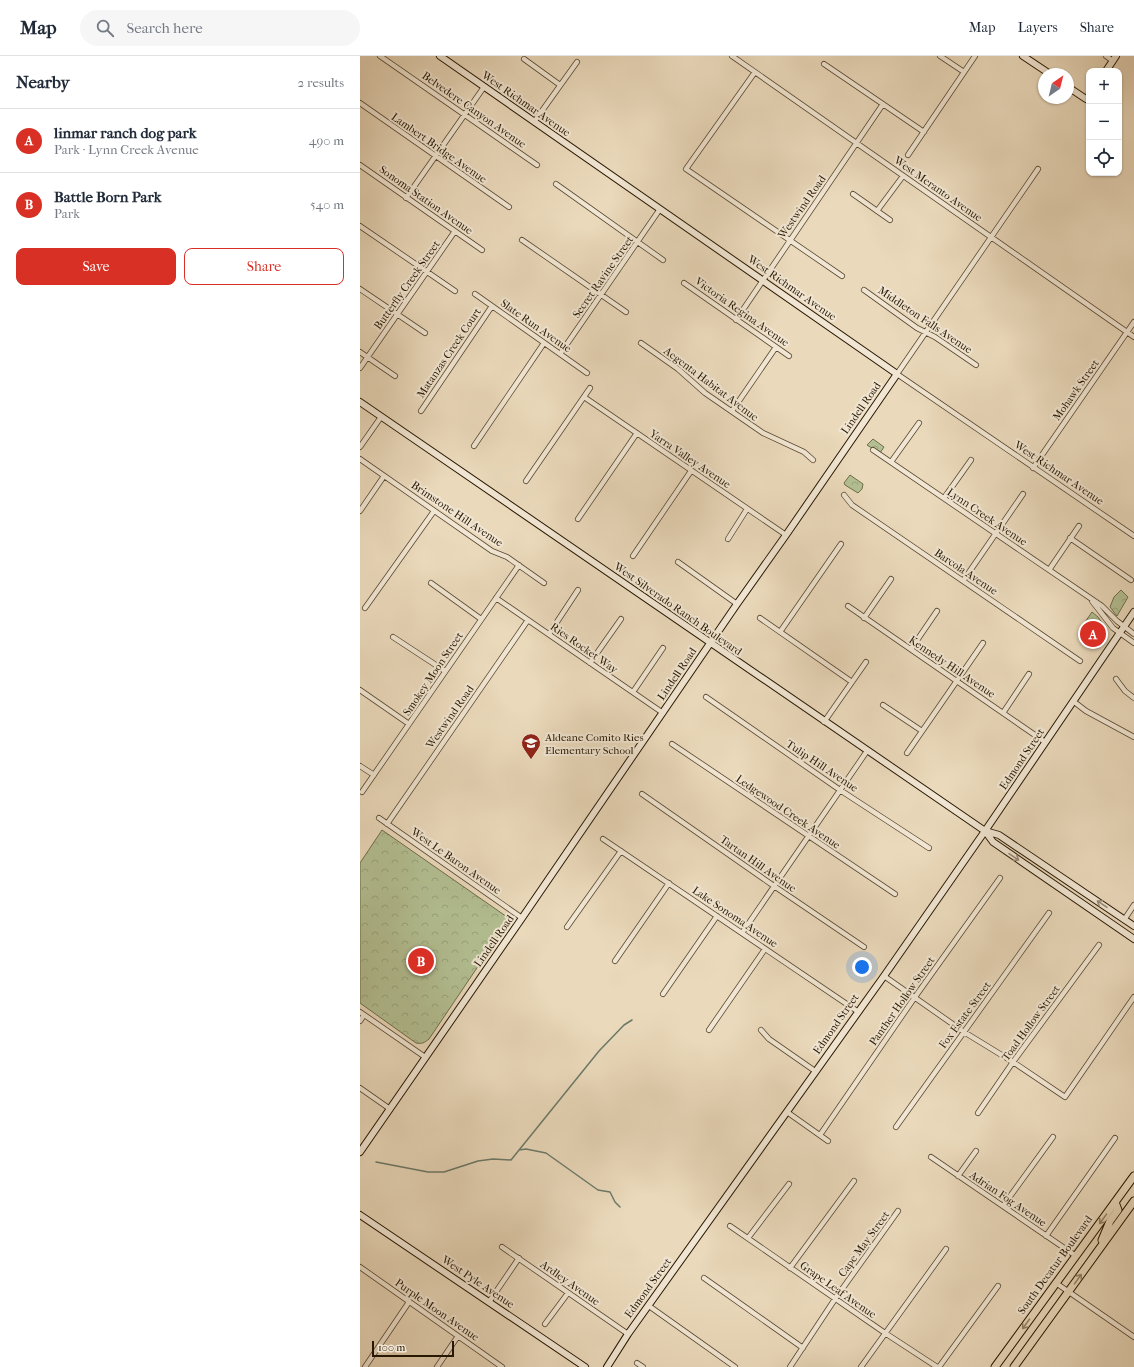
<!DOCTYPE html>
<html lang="en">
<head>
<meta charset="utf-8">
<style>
	:root { --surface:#fff; --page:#f6f6f7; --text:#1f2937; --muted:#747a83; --line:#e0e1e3; --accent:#d93025 }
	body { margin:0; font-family:"IM FELL French Canon",serif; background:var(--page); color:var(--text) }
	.controls { position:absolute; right:12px; top:12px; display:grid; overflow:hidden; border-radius:8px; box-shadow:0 1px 3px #0004 }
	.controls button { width:36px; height:36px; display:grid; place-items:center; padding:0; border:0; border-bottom:1px solid var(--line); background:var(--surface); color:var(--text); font:20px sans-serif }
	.compass { position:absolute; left:678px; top:12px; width:36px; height:36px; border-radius:50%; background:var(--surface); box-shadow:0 1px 3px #0004; rotate:35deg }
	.scale { position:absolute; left:12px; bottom:10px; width:82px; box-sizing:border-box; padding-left:4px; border:2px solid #281801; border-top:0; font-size:11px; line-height:14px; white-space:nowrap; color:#281801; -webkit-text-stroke:3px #f1e6d3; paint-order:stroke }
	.you { position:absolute; left:502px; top:911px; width:14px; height:14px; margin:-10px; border:3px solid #fff; border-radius:50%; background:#1a73e8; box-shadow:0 0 0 6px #1a73e833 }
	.badge { display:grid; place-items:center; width:26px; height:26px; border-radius:50%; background:var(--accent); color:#fff; font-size:13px; font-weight:700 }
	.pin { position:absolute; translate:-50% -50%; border:2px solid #fff; box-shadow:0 1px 4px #0006 }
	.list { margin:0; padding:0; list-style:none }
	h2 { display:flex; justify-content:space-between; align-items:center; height:52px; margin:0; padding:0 16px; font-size:17px }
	h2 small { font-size:13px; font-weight:400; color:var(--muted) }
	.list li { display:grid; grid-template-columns:26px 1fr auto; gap:12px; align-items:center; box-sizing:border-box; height:64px; padding:0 16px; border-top:1px solid var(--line) }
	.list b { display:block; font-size:15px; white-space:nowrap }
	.list p { margin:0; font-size:13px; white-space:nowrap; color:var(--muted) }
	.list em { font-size:13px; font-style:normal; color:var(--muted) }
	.actions { display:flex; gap:8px; padding:12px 16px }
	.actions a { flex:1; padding:9px 0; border:1px solid var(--accent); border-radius:8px; text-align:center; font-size:14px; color:var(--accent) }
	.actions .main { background:var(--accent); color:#fff }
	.icon { flex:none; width:22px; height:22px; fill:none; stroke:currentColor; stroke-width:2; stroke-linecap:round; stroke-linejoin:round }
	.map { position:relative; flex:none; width:774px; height:1311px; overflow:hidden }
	header { display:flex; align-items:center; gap:24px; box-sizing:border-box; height:56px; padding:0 20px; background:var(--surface); border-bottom:1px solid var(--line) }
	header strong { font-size:19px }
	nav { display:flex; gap:22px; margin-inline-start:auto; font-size:14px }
	.search { width:280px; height:36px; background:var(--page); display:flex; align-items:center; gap:10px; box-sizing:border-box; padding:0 14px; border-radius:22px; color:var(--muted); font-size:15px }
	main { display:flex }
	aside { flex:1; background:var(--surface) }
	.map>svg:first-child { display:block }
	.forest { fill:url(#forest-crowns); stroke:#6e6c4a }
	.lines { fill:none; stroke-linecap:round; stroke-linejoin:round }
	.stream { stroke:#6b7969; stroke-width:1.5 }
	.street-casing { stroke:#584830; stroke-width:6 }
	.secondary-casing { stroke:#281801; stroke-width:8 }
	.primary-casing { stroke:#281801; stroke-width:9 }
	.street { stroke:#f1e6d3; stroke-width:4.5 }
	.secondary { stroke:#f1e6d3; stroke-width:6 }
	.primary { stroke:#ead9bb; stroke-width:7 }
	.oneway { stroke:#978974 }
	.oneway2 { stroke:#938267 }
	.labels { text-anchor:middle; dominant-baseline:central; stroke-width:4; stroke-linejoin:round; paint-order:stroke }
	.street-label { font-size:11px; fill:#281801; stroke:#f1e6d3 }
	.poi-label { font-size:11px; fill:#281801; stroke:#f1e6d3; text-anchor:start }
</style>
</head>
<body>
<header>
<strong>Map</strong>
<div class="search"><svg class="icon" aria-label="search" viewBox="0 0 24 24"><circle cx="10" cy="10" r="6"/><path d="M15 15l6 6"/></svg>Search here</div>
<nav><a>Map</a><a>Layers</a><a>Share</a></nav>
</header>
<main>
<aside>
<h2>Nearby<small>2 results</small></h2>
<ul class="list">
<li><span class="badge">A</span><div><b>linmar ranch dog park</b><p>Park · Lynn Creek Avenue</p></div><em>490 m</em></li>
<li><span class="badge">B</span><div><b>Battle Born Park</b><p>Park</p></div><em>540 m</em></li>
</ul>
<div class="actions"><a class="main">Save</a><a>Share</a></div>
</aside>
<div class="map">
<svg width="774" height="1311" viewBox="0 0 774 1311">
	<defs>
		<pattern id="forest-crowns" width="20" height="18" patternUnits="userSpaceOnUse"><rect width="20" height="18" fill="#b3c093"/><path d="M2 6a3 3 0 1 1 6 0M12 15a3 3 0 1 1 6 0" fill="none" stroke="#9aa47d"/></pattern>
	</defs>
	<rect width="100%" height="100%" fill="#ead9bb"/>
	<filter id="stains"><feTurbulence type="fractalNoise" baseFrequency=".005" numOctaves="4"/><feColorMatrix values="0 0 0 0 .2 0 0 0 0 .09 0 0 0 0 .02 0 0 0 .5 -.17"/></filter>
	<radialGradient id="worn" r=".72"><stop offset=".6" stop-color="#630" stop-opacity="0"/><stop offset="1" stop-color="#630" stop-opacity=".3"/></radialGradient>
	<path class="forest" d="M513,383L524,391L520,397L507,389Z
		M490,419L503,428L502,433L498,437L485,429L484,427Z
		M761,534L768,541L757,560L750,551L754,541Z
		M732,556L738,561L745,571L735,585L721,572Z
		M22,774L150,863L69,983C64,987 62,988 56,987L0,947V807Z"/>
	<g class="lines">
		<path class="stream" d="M159,1094L166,1093L186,1097L238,1134L250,1136L255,1146L260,1151
			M16,1106L68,1116H84L118,1105L133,1103L151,1104L239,995L264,969L272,964"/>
		<g class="street-casing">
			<path id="street" d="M20,0L177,109
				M372,0L774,281
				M580,0L604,16
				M746,0L753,5
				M164,3L200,29
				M464,8L564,76
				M395,16L326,113L482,220
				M0,47L149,151
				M174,66L217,6
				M548,99L615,0
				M0,109L122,194
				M678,113L537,318L774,480
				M196,128L303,204
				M493,138L530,164
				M46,142L124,31
				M517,155L543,120
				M0,170L95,235
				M162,184L266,256
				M324,227L429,300
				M0,233L65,277
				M504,234L557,272L575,281L616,309
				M115,238L227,317
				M376,264L523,48
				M281,287L318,313L345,337L403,377L444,396L453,404
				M0,296L35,320
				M200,298L300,153
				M0,312L95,175
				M224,341L426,479
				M61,355L132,250
				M372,355L416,291
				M114,390L184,287
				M0,391L21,361
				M513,394L742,550L757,565L774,578
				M0,403L132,495L147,501L184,527
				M531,406L559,367
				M673,412L774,266
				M166,425L230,332
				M484,439L492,449L720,605
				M584,442L611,404
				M0,455L24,420
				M218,463L277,377
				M710,482L771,524
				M368,483L387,453
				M273,500L331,415
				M318,506L377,548
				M689,514L719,470
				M603,525L663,438
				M71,527L121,563
				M136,542L303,657
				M732,545L753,572L774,587
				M488,550L685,686
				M5,552L74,455
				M400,562L492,626
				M504,562L531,523
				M420,576L481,488
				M189,578L218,534
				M33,581L85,615
				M551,593L577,555
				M230,607L261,563
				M756,623L765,635L774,642
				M0,634L49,668
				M273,636L303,592
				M346,641L480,734L569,792
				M713,645L726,655L774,681
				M523,649L562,675
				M643,657L669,618
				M464,666L506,606
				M312,688L535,838
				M547,697L623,587
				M0,710L14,719
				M2,736L159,509
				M282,738L414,830L504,891
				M19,762L162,862
				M27,768L168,564
				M243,783L497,955
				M764,864L774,849
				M207,871L261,795
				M382,877L507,695
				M255,905L309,827
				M524,920L604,976L653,1006L705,1041L774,941
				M303,938L357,860
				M0,956L65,1001
				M0,965L4,959
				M349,974L405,893
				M401,974L409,983L455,1015
				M0,1032L30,1053
				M427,1056L468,1085
				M618,1057L653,1006L739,889
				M536,1071L689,857
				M460,1079L555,941L640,822
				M571,1101L716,1200
				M598,1120L616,1095
				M643,1150L693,1081
				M370,1170L525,1277L577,1311
				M686,1180L755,1082
				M388,1182L429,1128
				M142,1191L268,1278
				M0,1211L142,1311
				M430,1212L494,1125
				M344,1222L443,1292
				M696,1227L774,1281
				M129,1246L159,1202
				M289,1250L375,1311
				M185,1268L208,1237
				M277,1307L283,1311
				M5,1311L49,1246
				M77,1311L98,1280
				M430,1311L475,1243L538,1155
				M501,1311L586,1193
				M579,1311L638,1230"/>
		</g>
		<g class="secondary-casing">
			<path id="secondary" d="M663,0L690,18
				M746,15L756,0
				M708,31L726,43L729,40
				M0,346L625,775L639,779L774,870
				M625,775L633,786L774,883
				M0,1096L162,862L377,548L426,479L537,318L80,0
				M0,1159L225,1311
				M247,1311L268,1278L524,920L625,775L774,556"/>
		</g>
		<g class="primary-casing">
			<path id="primary" d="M742,1184L750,1165L758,1154L755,1146
				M635,1311L774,1120
				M654,1311L774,1145"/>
		</g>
		<use href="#street" class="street"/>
		<use href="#secondary" class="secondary"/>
		<use href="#primary" class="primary"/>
	</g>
	<defs><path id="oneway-shaft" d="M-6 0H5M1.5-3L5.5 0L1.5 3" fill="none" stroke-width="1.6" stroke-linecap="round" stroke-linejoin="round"/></defs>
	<g class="oneway">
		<use href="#oneway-shaft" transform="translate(654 801) rotate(34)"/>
		<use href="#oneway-shaft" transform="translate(742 848) rotate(-146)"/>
	</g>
	<g class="oneway2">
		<use href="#oneway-shaft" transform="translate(743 1163) rotate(126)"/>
		<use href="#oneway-shaft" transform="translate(718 1223) rotate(-55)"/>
		<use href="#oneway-shaft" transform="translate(666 1268) rotate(126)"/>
	</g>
	<defs>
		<g id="school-pin" transform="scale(1)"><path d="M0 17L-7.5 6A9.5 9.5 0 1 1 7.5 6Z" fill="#8f2418" stroke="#f1e6d3"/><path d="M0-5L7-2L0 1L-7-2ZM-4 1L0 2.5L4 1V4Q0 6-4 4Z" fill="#fff"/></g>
	</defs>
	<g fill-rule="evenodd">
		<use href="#school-pin" x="171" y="687"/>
	</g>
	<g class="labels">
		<g class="street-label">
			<text transform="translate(166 48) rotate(35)">West Richmar Avenue</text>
			<text transform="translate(114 54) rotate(35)">Belvedere Canyon Avenue</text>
			<text transform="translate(79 92) rotate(35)">Lambert Bridge Avenue</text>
			<text transform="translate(578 133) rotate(35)">West Meranto Avenue</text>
			<text transform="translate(66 144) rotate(35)">Sonoma Station Avenue</text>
			<text transform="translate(442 151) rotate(-55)">Westwind Road</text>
			<text transform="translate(243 221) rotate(-55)">Secret Ravine Street</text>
			<text transform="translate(47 229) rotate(-55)">Butterfly Creek Street</text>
			<text transform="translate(432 232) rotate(35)">West Richmar Avenue</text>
			<text transform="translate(382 256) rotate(35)">Victoria Regina Avenue</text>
			<text transform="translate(565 264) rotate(34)">Middleton Falls Avenue</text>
			<text transform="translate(176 270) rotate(35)">Slate Run Avenue</text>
			<text transform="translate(89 297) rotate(-56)">Matanzas Creek Court</text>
			<text transform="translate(351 328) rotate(37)">Aegenta Habitat Avenue</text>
			<text transform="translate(716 334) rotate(-55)">Mohawk Street</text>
			<text transform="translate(501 352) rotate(-55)">Lindell Road</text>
			<text transform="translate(330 403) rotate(34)">Yarra Valley Avenue</text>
			<text transform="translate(699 417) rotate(34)">West Richmar Avenue</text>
			<text transform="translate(97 458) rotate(34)">Brimstone Hill Avenue</text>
			<text transform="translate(627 461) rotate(34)">Lynn Creek Avenue</text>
			<text transform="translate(606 516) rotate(34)">Barcola Avenue</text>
			<text transform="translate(318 553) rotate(35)">West Silverado Ranch Boulevard</text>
			<text transform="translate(224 592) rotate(35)">Ries Rocket Way</text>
			<text transform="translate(592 611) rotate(34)">Kennedy Hill Avenue</text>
			<text transform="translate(73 618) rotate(-56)">Smokey Moon Street</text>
			<text transform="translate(317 618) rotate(-56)">Lindell Road</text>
			<text transform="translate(90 661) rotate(-55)">Westwind Road</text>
			<text transform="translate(662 703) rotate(-56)">Edmond Street</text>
			<text transform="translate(462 710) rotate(34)">Tulip Hill Avenue</text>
			<text transform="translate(428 756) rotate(34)">Ledgewood Creek Avenue</text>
			<text transform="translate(96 805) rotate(35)">West Le Baron Avenue</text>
			<text transform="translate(398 808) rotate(35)">Tartan Hill Avenue</text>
			<text transform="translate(375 861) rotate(34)">Lake Sonoma Avenue</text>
			<text transform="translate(134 885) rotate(-55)">Lindell Road</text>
			<text transform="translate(542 945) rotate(-55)">Panther Hollow Street</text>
			<text transform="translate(605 959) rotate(-54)">Fox Estate Street</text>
			<text transform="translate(671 967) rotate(-54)">Toad Hollow Street</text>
			<text transform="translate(476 968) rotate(-55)">Edmond Street</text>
			<text transform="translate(648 1143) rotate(34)">Adrian Fog Avenue</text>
			<text transform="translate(504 1188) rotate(-54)">Cape May Street</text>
			<text transform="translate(695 1209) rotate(-54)">South Decatur Boulevard</text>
			<text transform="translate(118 1226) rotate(34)">West Pyle Avenue</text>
			<text transform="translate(210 1227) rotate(35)">Ardley Avenue</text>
			<text transform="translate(288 1232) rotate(-54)">Edmond Street</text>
			<text transform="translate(478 1234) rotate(35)">Grape Leaf Avenue</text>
			<text transform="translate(77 1254) rotate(35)">Purple Moon Avenue</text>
		</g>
		<g class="poi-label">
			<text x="185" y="681">Aldeane Comito Ries<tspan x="185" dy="13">Elementary School</tspan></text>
		</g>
	</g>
	<rect width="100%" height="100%" filter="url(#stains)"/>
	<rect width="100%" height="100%" fill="url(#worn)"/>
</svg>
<div class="controls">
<button>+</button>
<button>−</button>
<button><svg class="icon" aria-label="locate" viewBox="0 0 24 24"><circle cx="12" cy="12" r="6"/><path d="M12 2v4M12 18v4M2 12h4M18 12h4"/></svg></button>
</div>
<svg class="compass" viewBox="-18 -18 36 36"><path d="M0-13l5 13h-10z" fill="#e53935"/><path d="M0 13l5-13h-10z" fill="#747a83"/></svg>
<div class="scale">100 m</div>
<div class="you"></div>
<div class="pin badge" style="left:733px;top:578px">A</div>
<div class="pin badge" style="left:61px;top:905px">B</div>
</div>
</main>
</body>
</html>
